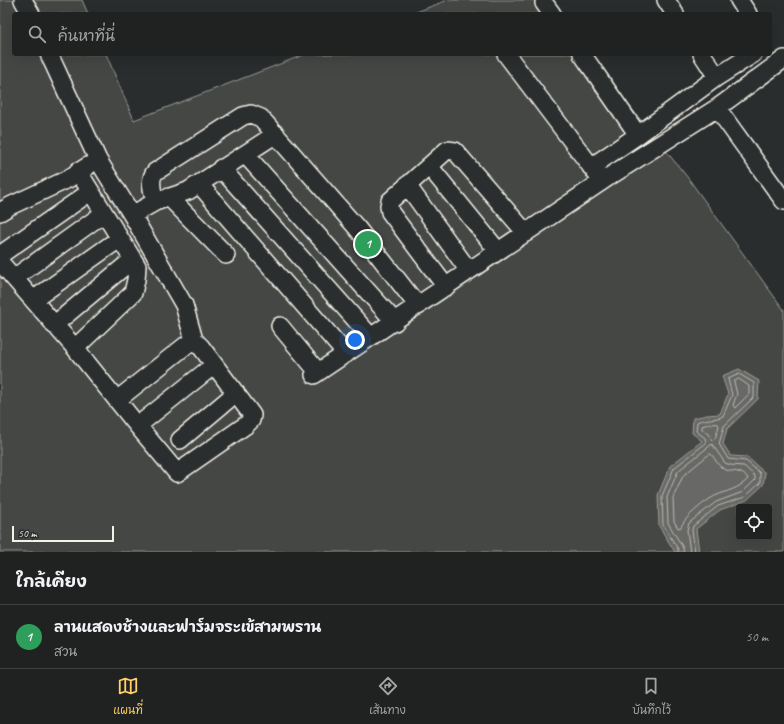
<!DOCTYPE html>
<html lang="th">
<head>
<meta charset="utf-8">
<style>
	:root { --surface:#202222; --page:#282a2a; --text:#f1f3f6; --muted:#a2a4a5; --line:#3d3f40; --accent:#ffd166 }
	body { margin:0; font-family:Caveat,"Playpen Sans Thai",sans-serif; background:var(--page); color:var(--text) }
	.controls { position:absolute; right:12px; bottom:12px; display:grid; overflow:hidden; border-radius:4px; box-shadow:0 4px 16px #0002 }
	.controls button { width:36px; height:36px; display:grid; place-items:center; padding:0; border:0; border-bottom:1px solid var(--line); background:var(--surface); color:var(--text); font:20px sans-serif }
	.scale { position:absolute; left:12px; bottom:10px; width:102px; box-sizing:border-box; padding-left:4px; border:2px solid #f4f1e8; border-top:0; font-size:11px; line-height:14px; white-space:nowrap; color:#f4f1e8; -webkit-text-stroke:3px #2a2d2e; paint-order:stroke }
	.you { position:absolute; left:355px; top:340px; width:14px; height:14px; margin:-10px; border:3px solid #fff; border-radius:50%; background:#1a73e8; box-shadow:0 0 0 6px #1a73e833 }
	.badge { display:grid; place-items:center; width:26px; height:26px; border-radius:50%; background:var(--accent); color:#fff; font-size:13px; font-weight:700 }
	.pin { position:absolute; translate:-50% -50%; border:2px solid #fff; box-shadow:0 1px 4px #0006 }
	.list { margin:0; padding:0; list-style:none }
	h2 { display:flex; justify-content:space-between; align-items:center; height:52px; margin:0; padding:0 16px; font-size:17px }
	h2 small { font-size:13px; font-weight:400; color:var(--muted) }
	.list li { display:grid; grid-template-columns:26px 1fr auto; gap:12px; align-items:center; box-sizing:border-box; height:64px; padding:0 16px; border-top:1px solid var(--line) }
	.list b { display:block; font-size:15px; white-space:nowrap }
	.list p { margin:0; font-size:13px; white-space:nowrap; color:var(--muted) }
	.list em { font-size:13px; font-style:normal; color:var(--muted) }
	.icon { flex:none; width:22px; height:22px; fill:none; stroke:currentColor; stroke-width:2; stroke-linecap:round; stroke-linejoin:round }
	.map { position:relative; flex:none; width:784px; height:552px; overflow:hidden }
	.search { position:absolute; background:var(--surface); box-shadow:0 4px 16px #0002; left:12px; right:12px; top:12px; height:44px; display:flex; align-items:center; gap:10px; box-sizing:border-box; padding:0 14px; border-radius:4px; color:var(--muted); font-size:15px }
	.sheet { height:116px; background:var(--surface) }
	nav { display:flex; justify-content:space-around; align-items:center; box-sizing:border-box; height:56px; border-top:1px solid var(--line); background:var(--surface); font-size:11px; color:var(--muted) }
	nav a { display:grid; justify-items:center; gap:2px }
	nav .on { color:var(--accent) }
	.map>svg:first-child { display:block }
	.green { fill:#444645; stroke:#9c9c96; fill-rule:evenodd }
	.water { fill:#676866; stroke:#9f9f9a }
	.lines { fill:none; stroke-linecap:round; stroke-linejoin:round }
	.shore { stroke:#bcbab4; stroke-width:1 }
	.minor-casing { stroke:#f4f1e8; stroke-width:20 }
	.minor { stroke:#2a2d2e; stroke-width:17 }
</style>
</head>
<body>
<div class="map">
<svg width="784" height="552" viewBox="0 0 784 552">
	<rect width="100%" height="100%" fill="#2a2d2e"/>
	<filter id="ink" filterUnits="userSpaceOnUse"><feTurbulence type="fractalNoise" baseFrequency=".025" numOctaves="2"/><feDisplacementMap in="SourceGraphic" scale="8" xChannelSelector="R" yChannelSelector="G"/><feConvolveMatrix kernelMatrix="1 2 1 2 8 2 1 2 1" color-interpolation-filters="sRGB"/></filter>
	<g filter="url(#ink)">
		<path class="green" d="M0,0H82L88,14H14V54H106L134,120L306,54H587L688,178L784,310V552H0V137L1,132L0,129ZM739,507H769V537H739Z
			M448,0H543L554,14H411Z"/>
		<path class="water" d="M739,369L759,381L758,399L727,429L723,444L731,456L747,457L765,473L763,485L747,500L720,510L696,529L699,552H675L659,526L658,495L670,466L702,441L692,433L693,418L707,415L720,414L728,394L722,376Z"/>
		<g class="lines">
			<path class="shore" d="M739,379L749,386V394L735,408L733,405L737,394L734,382Z
				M718,424L719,426L715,439L712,440L708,434L702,429V426L709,424Z
				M710,454L712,455C715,459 718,465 722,468C731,474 737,468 747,477L748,479C737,490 728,490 715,496C706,500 684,518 681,527L678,528L674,521L673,498L683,476Z
				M678,552V549L663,525L662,496L674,468L706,443L705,438L696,431L697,422C705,418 716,420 723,416L732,395L728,379L739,374L754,383V397L724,426L719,444L728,459L746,461L760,473V483L745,497L718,506L693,526L692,530L695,552
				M684,552L682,546L668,523L667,497L678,471L712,444L725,463L730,465L744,466L755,476V480L743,492L716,502L689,523L687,530L690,552"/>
			<g class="minor-casing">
				<path id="minor" d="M23,0L31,14
					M666,0L675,14
					M739,0L748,14
					M544,3L552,14
					M49,54L98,160L132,215L184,305L194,340
					M506,54L602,181
					M582,54L638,135L717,77L753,54
					M702,54L717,77
					M717,108L784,201
					M245,154L395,322
					M429,166L498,251
					M591,167L638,135
					M221,168L371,337
					M199,184L346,354
					M407,185L469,271
					M169,197L226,255
					M155,202L188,191L276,134
					M0,212L10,206L68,179L88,166
					M132,215L155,202C153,192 148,180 155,172L243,116L251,114L261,118L357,228L418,306
					M0,255L90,192
					M0,262L75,348L137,425L141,423L214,365
					M14,278L103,214
					M446,287L390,212L389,206L390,201L447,150L455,151L526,233
					M33,300L119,239
					M54,325L132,260
					M280,326L318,372
					M75,348L133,293L136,280L137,266L78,171
					M314,375L610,176L717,108L784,59
					M117,400L185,346L194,340L201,347L252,415L251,420L246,425L177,473L137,425
					M180,440L236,393"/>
			</g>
			<use href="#minor" class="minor"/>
		</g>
	</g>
</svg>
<div class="controls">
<button><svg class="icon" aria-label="locate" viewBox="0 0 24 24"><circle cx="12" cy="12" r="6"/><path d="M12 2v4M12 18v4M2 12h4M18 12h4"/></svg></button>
</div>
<div class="scale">50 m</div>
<div class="you"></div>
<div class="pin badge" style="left:368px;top:244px;background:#2e9e5b">1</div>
<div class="search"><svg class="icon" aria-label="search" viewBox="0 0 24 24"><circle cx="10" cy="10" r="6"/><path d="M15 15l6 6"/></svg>ค้นหาที่นี่</div>
</div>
<section class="sheet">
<h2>ใกล้เคียง<small></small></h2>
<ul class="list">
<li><span class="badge" style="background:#2e9e5b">1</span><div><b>ลานแสดงช้างและฟาร์มจระเข้สามพราน</b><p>สวน</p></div><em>50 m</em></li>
</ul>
</section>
<nav>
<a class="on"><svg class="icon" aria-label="map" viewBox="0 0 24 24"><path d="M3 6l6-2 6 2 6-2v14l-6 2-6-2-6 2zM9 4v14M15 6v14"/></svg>แผนที่</a>
<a><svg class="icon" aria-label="directions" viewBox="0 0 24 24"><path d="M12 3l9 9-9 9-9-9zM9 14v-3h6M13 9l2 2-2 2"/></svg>เส้นทาง</a>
<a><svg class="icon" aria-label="saved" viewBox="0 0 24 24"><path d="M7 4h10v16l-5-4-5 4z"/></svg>บันทึกไว้</a>
</nav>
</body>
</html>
